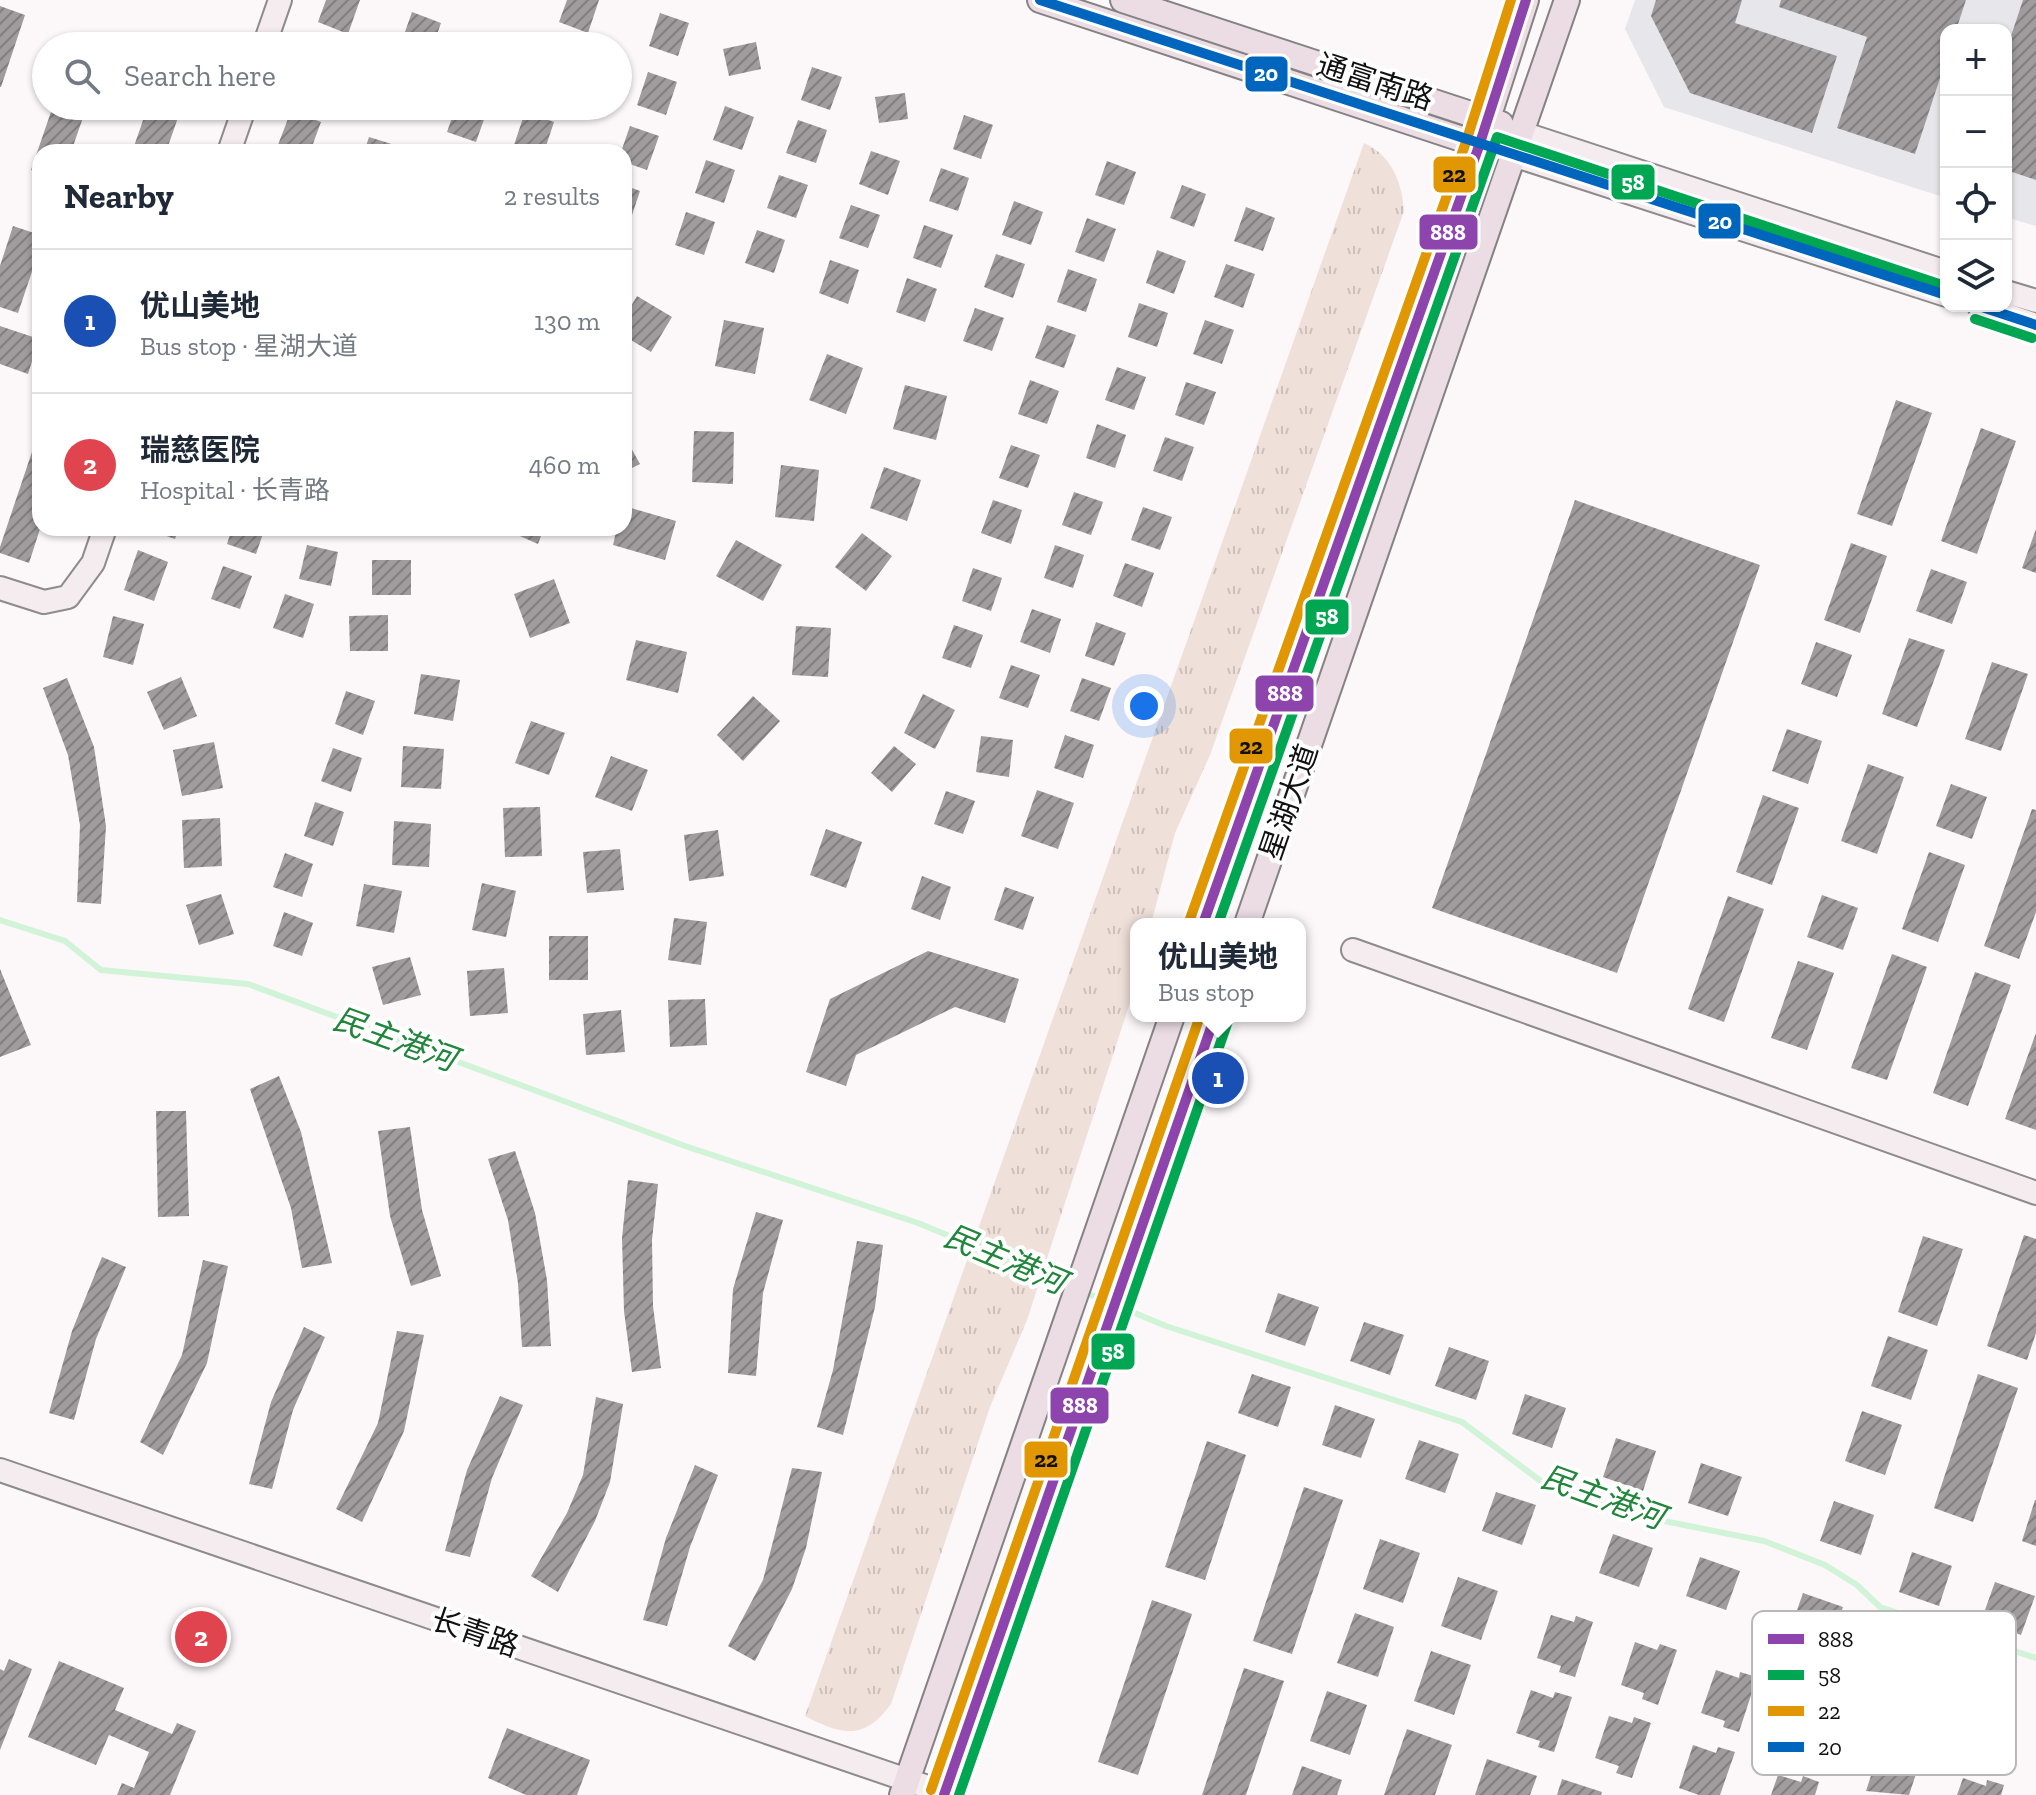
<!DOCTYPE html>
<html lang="en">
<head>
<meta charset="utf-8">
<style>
	:root { --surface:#fff; --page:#f2f2f3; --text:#1f2937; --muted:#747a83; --line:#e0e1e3; --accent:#636262 }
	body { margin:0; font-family:"Zilla Slab","Noto Sans SC",serif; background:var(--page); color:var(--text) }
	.controls { position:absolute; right:24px; top:24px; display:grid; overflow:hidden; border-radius:16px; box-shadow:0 2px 6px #0004 }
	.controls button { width:72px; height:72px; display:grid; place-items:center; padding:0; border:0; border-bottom:2px solid var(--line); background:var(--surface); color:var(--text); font:40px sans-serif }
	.you { position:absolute; left:1144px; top:706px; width:28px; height:28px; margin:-20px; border:6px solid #fff; border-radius:50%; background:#1a73e8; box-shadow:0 0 0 12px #1a73e833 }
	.badge { display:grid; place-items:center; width:52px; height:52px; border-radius:50%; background:var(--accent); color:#fff; font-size:26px; font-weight:700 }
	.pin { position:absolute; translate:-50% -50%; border:4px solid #fff; box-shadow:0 2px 8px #0006 }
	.popup { position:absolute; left:1130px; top:918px; width:176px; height:104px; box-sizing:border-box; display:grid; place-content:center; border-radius:16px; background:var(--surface); filter:drop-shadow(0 2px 6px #0005); font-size:26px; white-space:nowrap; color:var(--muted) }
	.popup b { font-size:30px; color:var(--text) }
	.popup::after { content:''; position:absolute; left:50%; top:100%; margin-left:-16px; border:16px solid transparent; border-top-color:var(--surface) }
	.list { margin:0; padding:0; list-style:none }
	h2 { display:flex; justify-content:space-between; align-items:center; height:104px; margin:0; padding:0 32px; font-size:34px }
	h2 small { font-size:26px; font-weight:400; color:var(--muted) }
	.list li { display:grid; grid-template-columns:52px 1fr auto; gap:24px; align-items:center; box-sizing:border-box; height:144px; padding:0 32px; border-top:2px solid var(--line) }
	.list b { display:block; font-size:30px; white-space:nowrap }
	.list p { margin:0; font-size:26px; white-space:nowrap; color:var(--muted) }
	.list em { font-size:26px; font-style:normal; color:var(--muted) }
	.icon { flex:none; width:44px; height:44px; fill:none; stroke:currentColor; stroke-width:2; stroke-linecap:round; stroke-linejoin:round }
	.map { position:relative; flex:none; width:2036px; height:1795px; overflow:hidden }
	.search { position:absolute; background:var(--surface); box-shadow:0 2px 6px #0004; left:32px; top:32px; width:600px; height:88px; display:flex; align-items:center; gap:20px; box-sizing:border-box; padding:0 28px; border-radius:44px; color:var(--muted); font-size:30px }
	.panel { position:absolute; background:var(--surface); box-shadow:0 2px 6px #0004; left:32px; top:144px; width:600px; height:392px; border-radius:24px }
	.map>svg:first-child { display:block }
	.industrial { fill:#e7e6ea }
	.grass { fill:url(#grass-tufts) }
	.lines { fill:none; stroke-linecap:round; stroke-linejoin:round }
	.stream { stroke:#d1f3d7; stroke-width:6 }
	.building { fill:url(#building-hatch) }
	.secondary-casing { stroke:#8d8b8c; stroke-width:26 }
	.primary-casing { stroke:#848283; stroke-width:28 }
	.secondary { stroke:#f5ecef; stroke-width:22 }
	.primary { stroke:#ebdde3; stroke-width:24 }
	.bus-1-casing { stroke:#fff; stroke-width:16 }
	.bus-2-casing { stroke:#fff; stroke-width:16 }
	.bus-3-casing { stroke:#fff; stroke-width:16 }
	.bus-4-casing { stroke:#fff; stroke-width:16 }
	.bus-1 { stroke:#8e44ad; stroke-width:10 }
	.bus-2 { stroke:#00a651; stroke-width:10 }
	.bus-3 { stroke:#e09702; stroke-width:10 }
	.bus-4 { stroke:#0065bd; stroke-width:10 }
	.labels { text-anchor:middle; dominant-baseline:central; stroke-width:8; stroke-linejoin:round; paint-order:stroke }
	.street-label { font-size:30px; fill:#111; stroke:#fff }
	.water-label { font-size:32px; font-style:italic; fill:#21853c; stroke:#fff }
	.key { fill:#fff; stroke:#b8b8b8; stroke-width:2 }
	.key-label { font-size:22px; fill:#111 }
	.line-badge { stroke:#fff; stroke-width:3 }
	.badge-label { font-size:22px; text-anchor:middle; font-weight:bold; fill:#fff }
	.pale-badge-label { font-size:22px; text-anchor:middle; font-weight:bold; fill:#111 }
</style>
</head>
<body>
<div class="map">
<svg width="2036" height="1795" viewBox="0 0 2036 1795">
	<defs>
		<pattern id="grass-tufts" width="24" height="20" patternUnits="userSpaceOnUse" patternTransform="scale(2)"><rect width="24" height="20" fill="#f0e0da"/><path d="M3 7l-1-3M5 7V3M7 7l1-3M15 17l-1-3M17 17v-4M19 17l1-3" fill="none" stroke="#cdbfba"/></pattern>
		<pattern id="building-hatch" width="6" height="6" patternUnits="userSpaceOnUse" patternTransform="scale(2)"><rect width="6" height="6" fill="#a09c9e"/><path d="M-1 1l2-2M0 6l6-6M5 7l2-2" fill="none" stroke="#817e7f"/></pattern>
	</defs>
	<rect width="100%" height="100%" fill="#fcf7f9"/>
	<path class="industrial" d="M1635,0H2036V226L2006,217V30H1946V198L1664,107L1625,29Z"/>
	<path class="grass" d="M1364,143C1392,156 1402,182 1404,211L1210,755L1175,833L1151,924H1136V984L1027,1320L990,1407L891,1704C864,1741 842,1735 805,1716Z"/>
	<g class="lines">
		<path class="stream" d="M0,920L65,941L101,970L248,984L685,1146L918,1223L1071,1286
			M1081,1291L1108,1302
			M1118,1306L1166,1326L1462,1422L1546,1485L1629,1514L1764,1541L1825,1565L1857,1585L1880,1607L2036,1658"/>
	</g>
	<path class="building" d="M326,0H360L348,34L318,22Z
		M567,0H599L588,33L559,22Z
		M1656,0H1742L1735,23L1837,56L1812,133L1690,93L1651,16Z
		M1781,0H1966L1956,30H1946V60L1915,154L1837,128L1867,37L1779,7Z
		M2023,0H2036V180L2006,170V51Z
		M0,6L25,15L1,87H0Z
		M412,12L441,23L433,46H400Z
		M660,13L689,23L678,56L649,46Z
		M78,32L108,43L107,46H73Z
		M756,42L761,69L729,76L723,49Z
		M812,67L842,77L830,110L801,100Z
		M648,72L677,82L666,115L637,105Z
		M905,93L908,119L879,123L875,97Z
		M53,106H87L71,152H40V173L31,170Z
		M148,106H182L166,152H132Z
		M456,106L488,108L476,142L447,132Z
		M725,106L754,117L742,150L713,140Z
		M291,111L321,122L310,152L276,150Z
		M525,112L554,122L544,152L514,145Z
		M964,115L993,125L981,159L953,149Z
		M798,120L827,130L816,163L786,153Z
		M630,126L659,136L647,170L624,162V152H621Z
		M369,137L398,146L396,152H364Z
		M871,151L900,161L888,195L859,184Z
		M706,160L735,170L724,203L695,193Z
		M1107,161L1136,172L1124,205L1095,195Z
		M941,168L969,178L958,211L929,201Z
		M779,175L808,185L796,218L767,208Z
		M624,185L640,191L629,224L624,222Z
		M1182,185L1206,194L1194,227L1170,218Z
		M1014,201L1043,212L1031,245L1002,235Z
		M851,205L880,215L868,248L839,238Z
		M1246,207L1275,218L1263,251L1234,241Z
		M686,212L715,222L704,255L675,245Z
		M1087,218L1116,229L1104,262L1075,252Z
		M924,225L953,235L941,268L913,258Z
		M13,226L40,235V248L18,313L0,307V266Z
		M757,230L785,240L774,273L745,263Z
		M1157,250L1186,261L1174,294L1146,283Z
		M996,254L1025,264L1013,298L984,287Z
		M830,260L859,270L848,304L819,293Z
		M1226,264L1255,274L1243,308L1214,297Z
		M1068,269L1097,279L1086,312L1057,302Z
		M907,278L937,289L925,322L896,312Z
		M637,296L672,317L651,352L624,336V318Z
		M1139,303L1168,313L1157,347L1128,337Z
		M975,308L1004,318L992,351L963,341Z
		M724,320L764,328L755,374L715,366Z
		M1205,320L1234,330L1222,364L1193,354Z
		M1047,325L1076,335L1064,368L1035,358Z
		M0,326L39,339L28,374L0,364Z
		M827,354L863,368L846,414L809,400Z
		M1117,367L1146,377L1134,410L1105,400Z
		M1030,380L1059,391L1047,424L1018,414Z
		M1186,382L1216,392L1204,425L1175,415Z
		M905,385L947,396L936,440L893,429Z
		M1896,400L1932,413L1892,526L1857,514Z
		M1097,424L1126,435L1115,468L1086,458Z
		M1981,428L2016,441L1977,554L1941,541Z
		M39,431L40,529L29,563L0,553V547Z
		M694,431L734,432L733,484L692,482Z
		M624,435L640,464L624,472Z
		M1165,437L1194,447L1182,481L1153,471Z
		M1011,445L1040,455L1028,488L999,478Z
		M781,465L819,470L814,521L775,517Z
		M884,467L921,480L907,521L870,508Z
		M1074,492L1103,502L1091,535L1062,525Z
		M993,500L1022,510L1011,544L981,533Z
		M1575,500L1760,565L1617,973L1432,908Z
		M624,506L676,521L665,560L613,545L617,528H624Z
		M1143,507L1172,517L1160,550L1131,540Z
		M144,528H179L175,539Z
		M232,528H265L256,554L227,544Z
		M502,528H544L538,544Z
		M2036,529V573L2022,568Z
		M862,533L892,556L866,591L835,567Z
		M736,540L782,565L763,601L716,576Z
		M1851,543L1887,556L1860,633L1824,620Z
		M307,545L338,552L331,586L299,579Z
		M1055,545L1084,555L1073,588L1044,578Z
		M138,550L168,562L154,601L124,590Z
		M372,560H411V595H372Z
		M1125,563L1154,573L1142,607L1113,596Z
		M223,566L252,576L240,609L211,599Z
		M973,568L1002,578L991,611L962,601Z
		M1931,569L1967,582L1952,624L1916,611Z
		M554,579L570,623L530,638L514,594Z
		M285,594L314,604L303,638L273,628Z
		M1032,609L1061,619L1050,653L1020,642Z
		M388,615V651H350L349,616Z
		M113,616L144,624L133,665L103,657Z
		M1096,622L1126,633L1114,666L1085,656Z
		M954,625L983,635L971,668L942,658Z
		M796,626L831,628L828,677L792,675Z
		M1909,638L1945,650L1917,727L1882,714Z
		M636,640L687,652L678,693L626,680Z
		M1816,642L1852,655L1837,697L1801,684Z
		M1992,662L2028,674L2001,751L1965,739Z
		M1011,665L1040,675L1028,708L999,698Z
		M421,674L460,680L453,721L414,714Z
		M181,677L197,716L164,730L147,692Z
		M67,678L94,747L106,826L101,904L77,902L80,825L68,755L43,688Z
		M1082,678L1111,688L1099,721L1070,711Z
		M346,691L375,701L363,735L335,724Z
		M923,694L955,710L935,749L904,733Z
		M753,696L780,721L743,761L717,735Z
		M531,721L565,733L549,775L515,763Z
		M1787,729L1822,741L1808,784L1772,771Z
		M1065,735L1094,745L1083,778L1054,768Z
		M981,736L1013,740L1009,777L976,772Z
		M214,742L223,788L182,796L173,750Z
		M403,746L444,749L441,789L401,787Z
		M894,746L916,764L892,792L871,773Z
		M333,748L362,758L351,792L321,781Z
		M611,756L648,770L632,811L595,797Z
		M1868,764L1904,777L1877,854L1841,841Z
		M1951,784L1987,797L1972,839L1936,826Z
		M1037,790L1074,803L1058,849L1021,836Z
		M946,791L975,801L963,834L934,824Z
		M1763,795L1799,808L1772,885L1736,872Z
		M315,802L344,812L333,846L304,836Z
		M540,807L542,856L505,857L503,808Z
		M2032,809L2036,810V912L2019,959L1984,946Z
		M220,818L222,866L184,868L182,820Z
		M394,821L431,824L429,867L392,865Z
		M826,829L862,842L846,888L810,875Z
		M718,830L724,876L689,881L684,835Z
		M620,849L624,890L587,893L583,852Z
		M1929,852L1965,865L1938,942L1902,929Z
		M285,853L313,864L302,897L273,887Z
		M922,876L951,887L940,920L911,909Z
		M482,883L516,891L506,937L472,930Z
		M364,884L402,891L394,933L356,926Z
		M1005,887L1034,897L1023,930L994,920Z
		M221,894L234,934L199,945L186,905Z
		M1822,895L1858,908L1843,950L1807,937Z
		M1728,896L1764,909L1724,1022L1688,1009Z
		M284,912L313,923L302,956L273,946Z
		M674,918L707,922L701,965L668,960Z
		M549,936H588V980H549Z
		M928,951L1019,979L1005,1023L955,1007L856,1055L846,1086L806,1072L830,999Z
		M1892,954L1927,967L1887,1080L1851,1068Z
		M410,957L421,995L383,1005L372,967Z
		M1798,961L1834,973L1807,1050L1771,1038Z
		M504,968L508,1013L470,1016L467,971Z
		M0,969L31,1045L0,1057Z
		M1975,972L2011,985L1968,1106L1933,1093Z
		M705,999L707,1045L670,1047L668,1000Z
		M621,1010L625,1052L586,1055L583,1014Z
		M2036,1033V1130L2005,1119Z
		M279,1076L301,1132L332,1263L302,1268L291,1208L250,1089Z
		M156,1111H186L189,1216L158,1217Z
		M410,1127L422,1210L441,1276L411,1286L390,1216L378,1131Z
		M515,1151L535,1213L547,1280L551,1346L522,1347L518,1283L508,1220L488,1159Z
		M628,1180L658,1184L652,1240L653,1306L661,1368L632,1372L624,1311L622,1238Z
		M756,1212L783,1220L763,1293L756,1376L728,1373L733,1289Z
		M2024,1235L2036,1239V1333L2027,1360L1987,1346Z
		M1923,1236L1963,1249L1937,1326L1898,1312Z
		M857,1241L883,1245L875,1307L843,1435L817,1427L833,1370Z
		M102,1257L126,1267L96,1339L74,1420L49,1413L72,1331Z
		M203,1260L228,1266L207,1363L163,1455L140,1442L182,1355Z
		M1278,1293L1319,1307L1305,1346L1265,1332Z
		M1364,1322L1404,1335L1390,1375L1350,1361Z
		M304,1327L325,1337L293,1410L272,1489L249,1484L271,1402Z
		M397,1331L424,1335L404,1431L362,1522L336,1509L378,1423Z
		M1888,1336L1928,1350L1911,1400L1871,1386Z
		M1449,1347L1489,1361L1476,1400L1435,1386Z
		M1252,1374L1291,1387L1278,1427L1238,1413Z
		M1978,1374L2018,1388L1973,1522L1934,1508Z
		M1525,1394L1566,1408L1552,1448L1512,1434Z
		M500,1396L523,1405L492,1478L470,1557L445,1551L467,1470Z
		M596,1397L623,1404L610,1482L595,1521L558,1592L531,1576L567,1513L583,1475Z
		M1335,1405L1375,1419L1361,1458L1322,1445Z
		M1862,1411L1902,1425L1885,1475L1845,1461Z
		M1616,1438L1656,1451L1643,1491L1603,1477Z
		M1419,1440L1459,1454L1445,1493L1405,1479Z
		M1207,1441L1246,1455L1205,1580L1165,1567Z
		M1701,1463L1742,1477L1728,1516L1688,1503Z
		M695,1465L718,1475L690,1547L667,1626L643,1620L666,1538Z
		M792,1468L822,1472L806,1548L792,1589L755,1661L728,1646L763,1580Z
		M1304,1487L1343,1500L1292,1654L1253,1641Z
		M1496,1492L1536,1505L1522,1545L1482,1531Z
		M2035,1500H2036V1546L2022,1541Z
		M1834,1501L1874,1515L1861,1555L1820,1541Z
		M1613,1534L1653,1548L1639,1587L1599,1573Z
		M1380,1539L1420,1553L1403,1603L1363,1589Z
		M1912,1552L1952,1566L1939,1606L1899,1592Z
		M1700,1557L1740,1571L1726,1610L1686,1596Z
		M1458,1577L1498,1591L1481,1640L1441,1626Z
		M1995,1582L2035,1596L2021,1635L1981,1621Z
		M1803,1593L1843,1607L1829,1647L1789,1633Z
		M1152,1600L1192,1614L1138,1775L1098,1762Z
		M1355,1613L1394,1627L1378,1677L1337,1663Z
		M1551,1615L1574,1622L1576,1616L1593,1622L1575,1677L1559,1672L1561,1666L1537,1658Z
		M1883,1635L1924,1649L1910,1689L1870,1675Z
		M1635,1642L1657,1650L1660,1644L1677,1650L1658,1705L1642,1699L1644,1693L1621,1685Z
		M1431,1651L1471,1665L1454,1715L1414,1701Z
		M9,1659L32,1669L0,1750V1669L4,1671Z
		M59,1661L124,1688L115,1710L172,1734L177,1723L196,1731L170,1795H117L122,1783L134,1788L149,1752L109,1735L96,1765L28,1737Z
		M1967,1666L2007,1679L1994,1719L1954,1705Z
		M1244,1668L1284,1681L1246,1795H1202Z
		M1716,1670L1739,1678L1740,1672L1757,1677L1739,1732L1723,1727L1725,1721L1701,1713Z
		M1531,1690L1553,1698L1555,1692L1572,1697L1554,1752L1538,1747L1540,1741L1516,1733Z
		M1327,1691L1367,1705L1350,1755L1310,1741Z
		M1802,1700L1824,1707L1826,1702L1843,1707L1825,1762L1809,1757L1811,1751L1787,1743Z
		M1609,1716L1632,1723L1634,1717L1651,1723L1632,1778L1616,1773L1619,1766L1595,1758Z
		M507,1728L590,1760L577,1795H526L488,1778Z
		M1407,1729L1452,1745L1435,1795H1384Z
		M1693,1745L1716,1753L1718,1747L1735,1752L1720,1795H1699L1679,1788Z
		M1880,1748L1903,1756L1905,1750L1922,1756L1909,1795L1866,1791Z
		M1487,1759L1537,1776L1530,1795H1475Z
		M1302,1766L1342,1780L1337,1795H1292Z
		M1778,1775L1801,1782L1803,1776L1819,1782L1815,1795H1771Z
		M1963,1778L1986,1786L1987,1780L2004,1785L2001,1795H1957Z
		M1562,1779L1602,1792L1601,1795H1557Z"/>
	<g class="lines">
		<g class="secondary-casing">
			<path id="secondary" d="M264,46L280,0
				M1522,133L1946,272
				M229,152L245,106
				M1513,155L1946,295
				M2006,292L2036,301
				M1979,306L2036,325
				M0,588L44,602L68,597L93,563L105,528
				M1353,950L2036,1193
				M0,1470L951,1795"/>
		</g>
		<g class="primary-casing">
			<path id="primary" d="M1040,0L1492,149
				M1123,0L1501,124
				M1203,924L1479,146L1526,0
				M1247,924L1567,0
				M902,1795L1172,1016
				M944,1795L1215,1016"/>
		</g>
		<use href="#secondary" class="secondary"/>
		<use href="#primary" class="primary"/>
		<g class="bus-1-casing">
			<path id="bus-1" d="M1203,924L1479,146L1526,0
				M944,1795L1215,1016"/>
		</g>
		<g class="bus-2-casing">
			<path id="bus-2" d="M1975,319L2032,338
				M1218,924L1497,137L1942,285
				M959,1795L1228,1021"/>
		</g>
		<g class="bus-3-casing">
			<path id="bus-3" d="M1190,919L1466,142L1511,0
				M931,1790L1200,1016"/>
		</g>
		<g class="bus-4-casing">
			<path id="bus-4" d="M1040,0L1946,295
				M1979,306L2036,325"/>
		</g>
		<use href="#bus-1" class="bus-1"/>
		<use href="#bus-2" class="bus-2"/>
		<use href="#bus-3" class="bus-3"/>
		<use href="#bus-4" class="bus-4"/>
	</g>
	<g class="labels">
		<g class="street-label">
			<text transform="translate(1375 82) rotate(18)">通富南路</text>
			<text transform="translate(1289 802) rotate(-71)">星湖大道</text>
			<text transform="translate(475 1633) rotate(19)">长青路</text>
		</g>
		<g class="water-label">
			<text transform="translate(395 1039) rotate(20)">民主港河</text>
			<text transform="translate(1005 1259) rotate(23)">民主港河</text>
			<text transform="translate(1603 1497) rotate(20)">民主港河</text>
		</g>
	</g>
	<rect x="1752" y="1611" width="264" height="164" rx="12" class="key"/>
	<rect x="1768" y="1634" width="36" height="10" fill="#8e44ad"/>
	<rect x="1768" y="1670" width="36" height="10" fill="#00a651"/>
	<rect x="1768" y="1706" width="36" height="10" fill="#e09702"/>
	<rect x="1768" y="1742" width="36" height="10" fill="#0065bd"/>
	<g class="key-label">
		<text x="1818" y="1647">888</text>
		<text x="1818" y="1683">58</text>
		<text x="1818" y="1719">22</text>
		<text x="1818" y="1755">20</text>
	</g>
	<g class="line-badge">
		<rect x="1244" y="55" width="45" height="38" rx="8" fill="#0065bd"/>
		<rect x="1432" y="155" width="45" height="39" rx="8" fill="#e09702"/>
		<rect x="1610" y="163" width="46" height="38" rx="8" fill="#00a651"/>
		<rect x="1697" y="202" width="45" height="38" rx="8" fill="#0065bd"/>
		<rect x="1418" y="213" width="61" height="38" rx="8" fill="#8e44ad"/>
		<rect x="1304" y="598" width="46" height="38" rx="8" fill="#00a651"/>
		<rect x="1254" y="674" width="61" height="39" rx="8" fill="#8e44ad"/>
		<rect x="1228" y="727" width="46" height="38" rx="8" fill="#e09702"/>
		<rect x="1090" y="1332" width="46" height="39" rx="8" fill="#00a651"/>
		<rect x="1049" y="1386" width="61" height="39" rx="8" fill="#8e44ad"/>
		<rect x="1023" y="1440" width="46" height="39" rx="8" fill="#e09702"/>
	</g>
	<g class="badge-label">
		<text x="1266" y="81">20</text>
		<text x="1633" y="190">58</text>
		<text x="1720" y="229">20</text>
		<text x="1448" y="240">888</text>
		<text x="1327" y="624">58</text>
		<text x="1285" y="701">888</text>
		<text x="1113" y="1359">58</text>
		<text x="1080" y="1413">888</text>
	</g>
	<g class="pale-badge-label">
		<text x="1454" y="182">22</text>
		<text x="1251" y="754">22</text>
		<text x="1046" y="1467">22</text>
	</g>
</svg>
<div class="controls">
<button>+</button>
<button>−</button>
<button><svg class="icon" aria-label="locate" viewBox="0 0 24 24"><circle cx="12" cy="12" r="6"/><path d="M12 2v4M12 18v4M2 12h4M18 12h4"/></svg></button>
<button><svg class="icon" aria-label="layers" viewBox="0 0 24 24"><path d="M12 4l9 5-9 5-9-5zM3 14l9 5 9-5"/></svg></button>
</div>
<div class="you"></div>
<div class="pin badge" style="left:1218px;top:1078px;background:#1a4fb4">1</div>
<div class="popup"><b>优山美地</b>Bus stop</div>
<div class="pin badge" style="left:201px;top:1637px;background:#e0444e">2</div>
<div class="search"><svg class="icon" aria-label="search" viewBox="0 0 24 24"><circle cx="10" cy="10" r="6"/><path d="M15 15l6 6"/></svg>Search here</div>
<section class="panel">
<h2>Nearby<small>2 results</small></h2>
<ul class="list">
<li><span class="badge" style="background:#1a4fb4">1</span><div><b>优山美地</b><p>Bus stop · 星湖大道</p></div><em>130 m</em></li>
<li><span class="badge" style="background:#e0444e">2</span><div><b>瑞慈医院</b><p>Hospital · 长青路</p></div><em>460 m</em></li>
</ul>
</section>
</div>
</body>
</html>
